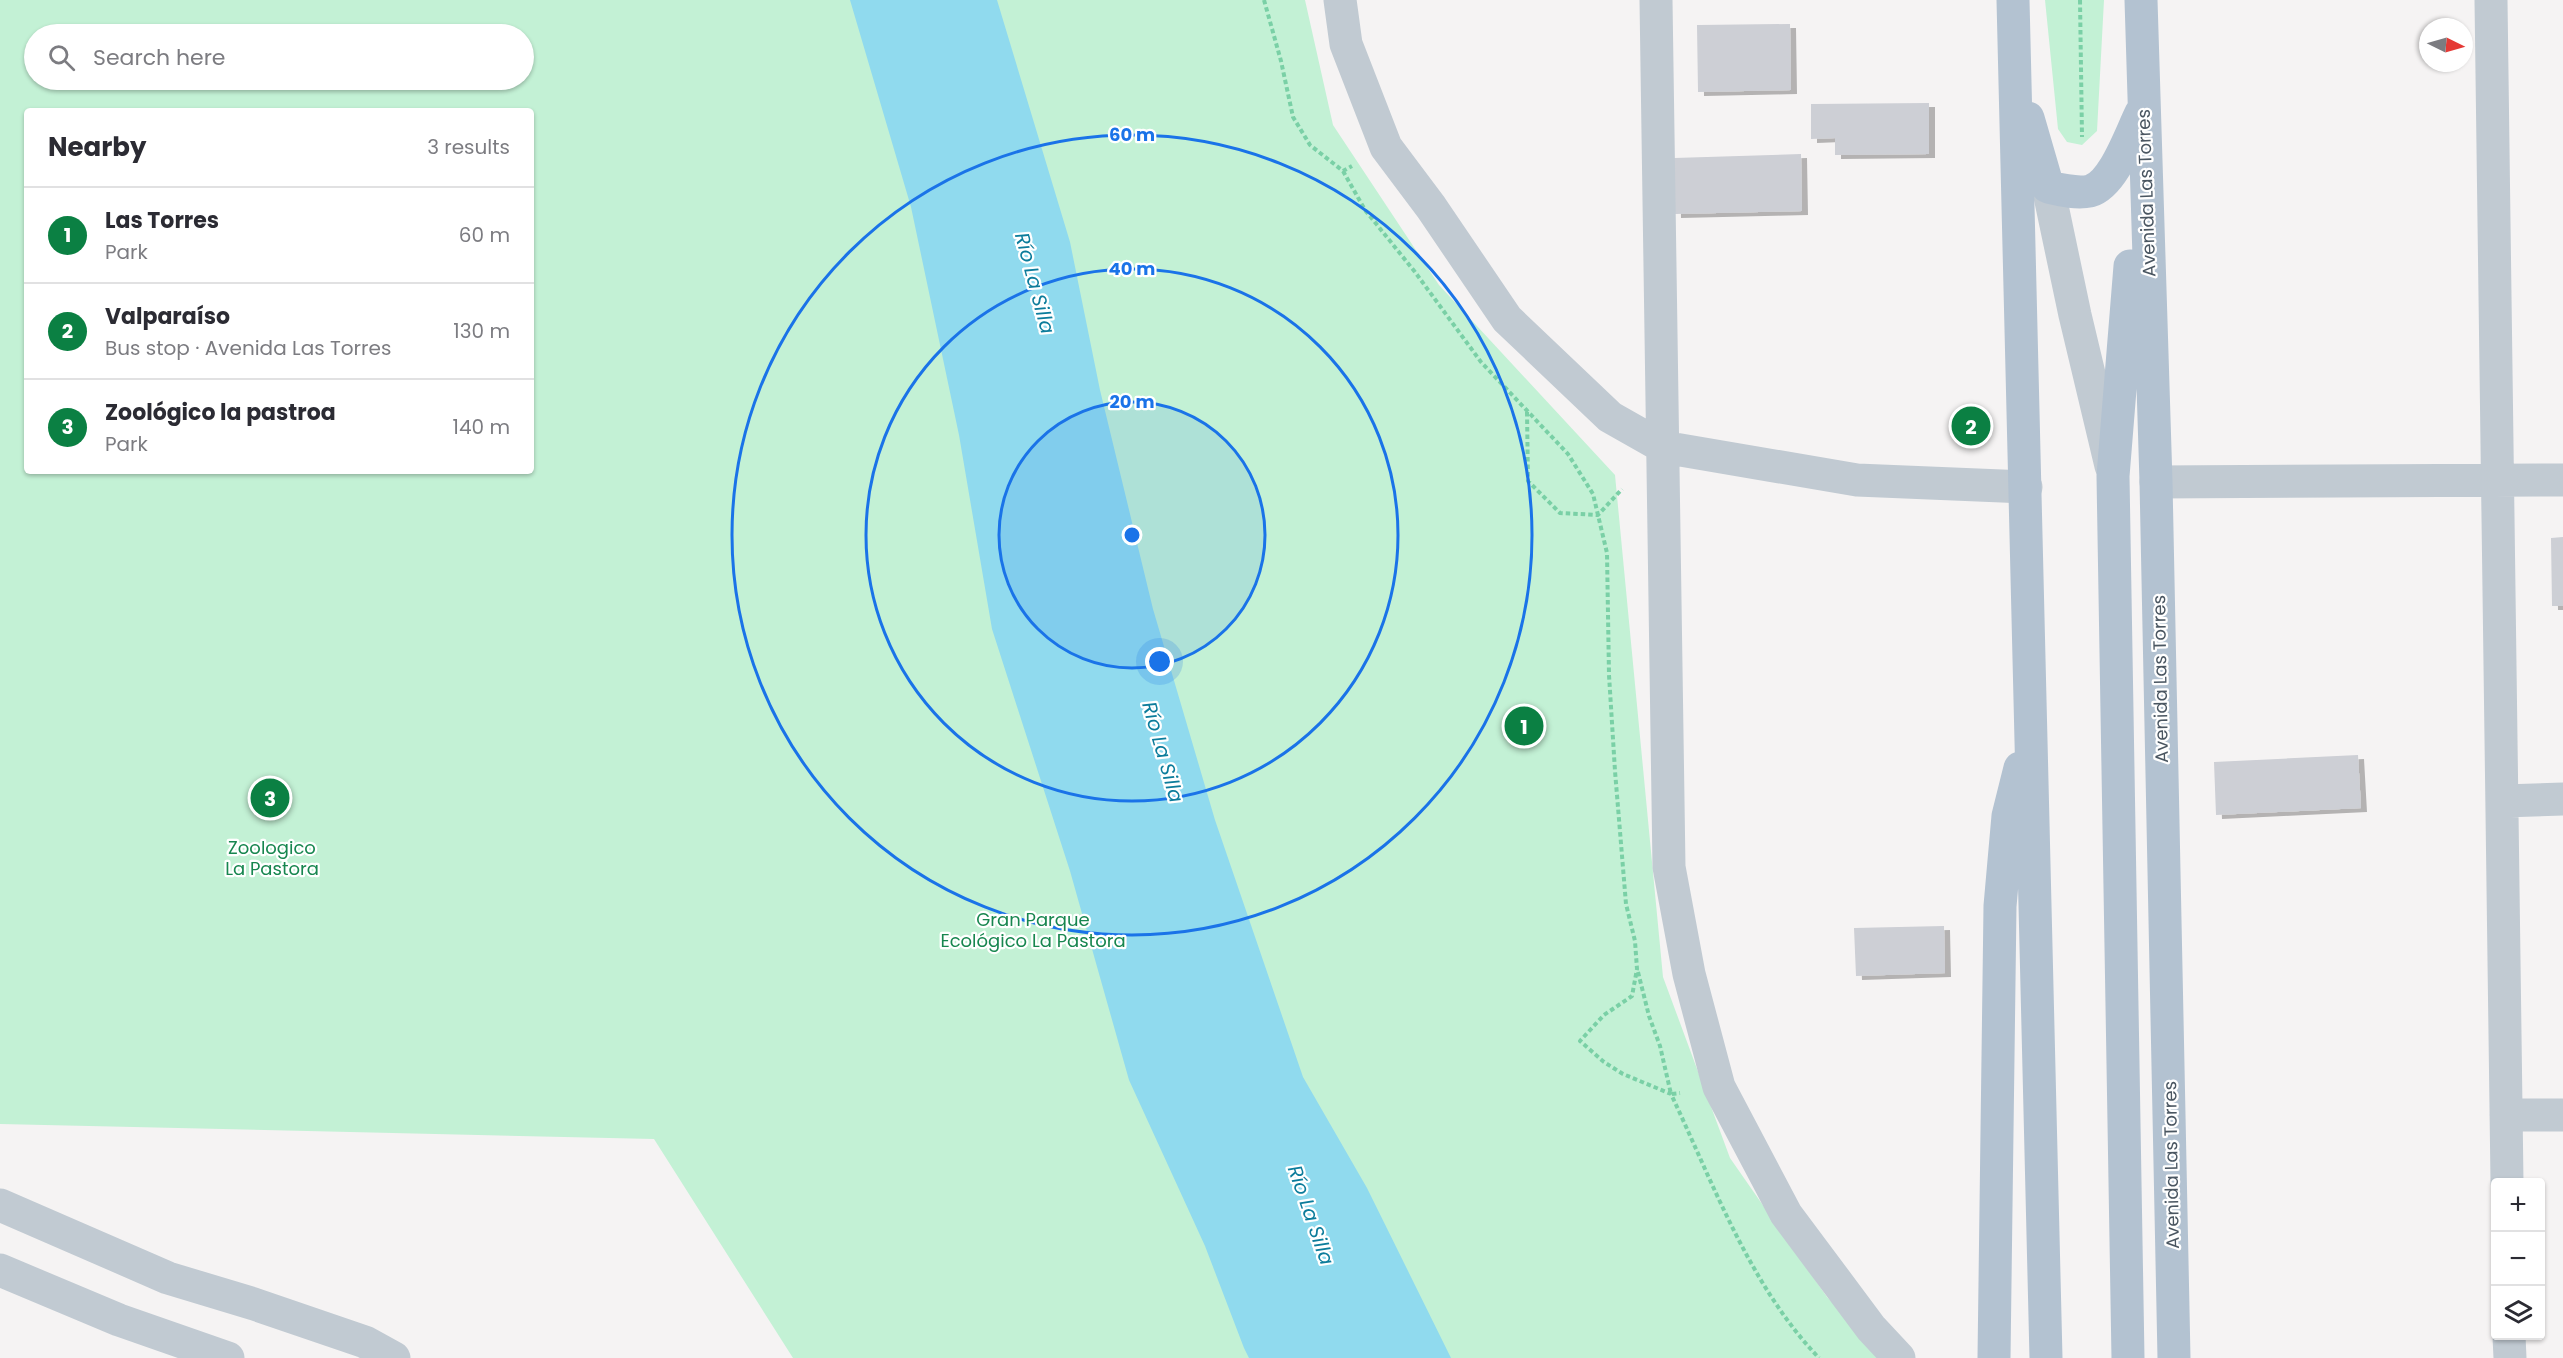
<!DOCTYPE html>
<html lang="en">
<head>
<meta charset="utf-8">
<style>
	:root { --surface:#fff; --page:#f2f2f3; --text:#2b2b33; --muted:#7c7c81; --line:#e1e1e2; --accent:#0b8043 }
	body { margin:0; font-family:Poppins,sans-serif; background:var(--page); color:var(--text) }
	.controls { position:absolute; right:18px; bottom:18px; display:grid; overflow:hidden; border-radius:6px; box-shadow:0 2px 4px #0004 }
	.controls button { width:54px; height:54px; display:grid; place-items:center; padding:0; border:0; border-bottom:2px solid var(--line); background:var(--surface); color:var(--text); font:30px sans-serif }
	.compass { position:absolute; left:2419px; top:18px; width:54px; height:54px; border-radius:50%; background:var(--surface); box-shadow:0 2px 4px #0004; rotate:95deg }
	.you { position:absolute; left:1160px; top:662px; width:21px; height:21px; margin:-15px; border:4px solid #fff; border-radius:50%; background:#1a73e8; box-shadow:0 0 0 9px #1a73e833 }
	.badge { display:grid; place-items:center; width:39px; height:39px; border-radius:50%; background:var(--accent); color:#fff; font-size:20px; font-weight:700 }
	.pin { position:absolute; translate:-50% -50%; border:3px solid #fff; box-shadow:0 2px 6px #0006 }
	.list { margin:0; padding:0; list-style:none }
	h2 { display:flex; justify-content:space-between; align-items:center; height:78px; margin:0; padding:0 24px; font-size:26px }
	h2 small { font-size:20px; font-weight:400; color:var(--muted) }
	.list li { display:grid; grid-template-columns:39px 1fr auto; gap:18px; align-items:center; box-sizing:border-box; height:96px; padding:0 24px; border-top:2px solid var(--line) }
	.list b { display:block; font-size:22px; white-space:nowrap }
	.list p { margin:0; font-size:20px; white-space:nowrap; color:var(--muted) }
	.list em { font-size:20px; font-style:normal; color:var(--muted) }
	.icon { flex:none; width:33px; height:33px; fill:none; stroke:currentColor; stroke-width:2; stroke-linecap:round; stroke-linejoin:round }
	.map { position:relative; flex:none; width:2563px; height:1358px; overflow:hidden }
	.search { position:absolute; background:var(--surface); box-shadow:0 2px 4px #0004; left:24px; top:24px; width:510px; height:66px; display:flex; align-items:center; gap:15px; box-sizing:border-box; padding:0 21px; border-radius:33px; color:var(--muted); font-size:22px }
	.panel { position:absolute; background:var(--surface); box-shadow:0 2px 4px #0004; left:24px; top:108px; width:510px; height:366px; border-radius:6px }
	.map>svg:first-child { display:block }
	.green { fill:#c3f1d5; fill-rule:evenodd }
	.water { fill:#90daee }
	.building { fill:#cdcfd5; filter:url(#shadow) }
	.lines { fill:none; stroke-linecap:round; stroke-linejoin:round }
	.path { stroke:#7ad0a6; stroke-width:4; stroke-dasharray:4.5 3; stroke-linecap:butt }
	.minor { stroke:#c1cad2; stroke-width:33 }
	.major { stroke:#b3c2d1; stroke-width:33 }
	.ring { fill:none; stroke:#1a73e8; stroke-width:3 }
	.labels { text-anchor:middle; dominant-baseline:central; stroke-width:4.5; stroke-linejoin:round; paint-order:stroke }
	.street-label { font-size:18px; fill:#4a5661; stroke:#fff }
	.park-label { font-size:18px; fill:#17864f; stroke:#fff }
	.water-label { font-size:20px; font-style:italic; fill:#0c7c9b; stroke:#fff }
	.centre { fill:#1a73e8; stroke:#fff; stroke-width:3 }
	.ring-label { font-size:18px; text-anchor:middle; font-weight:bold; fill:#1a73e8; stroke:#fff; stroke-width:4.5; stroke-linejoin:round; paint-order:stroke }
</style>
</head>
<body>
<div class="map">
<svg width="2563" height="1358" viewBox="0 0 2563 1358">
	<defs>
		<filter id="shadow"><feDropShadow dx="6" dy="4" stdDeviation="0" flood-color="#0004"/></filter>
	</defs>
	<rect width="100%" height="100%" fill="#f5f3f3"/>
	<path class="green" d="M0,0H1305L1333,125L1439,285L1615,475L1663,977L1730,1158L1827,1297L1886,1358H793L654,1139L0,1124ZM34,34H524V80H34ZM27,111H531V471H27Z
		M2045,0H2104L2097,131L2082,145L2067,142L2058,129Z"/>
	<path class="water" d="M850,0H997L1070,242L1100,390L1153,609L1215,820L1303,1077L1367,1188L1451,1358H1249L1244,1348L1205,1246L1129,1080L1070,871L992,629L959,435L911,207Z"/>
	<path class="building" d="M1790,24L1791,90L1698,92L1697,25Z
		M1929,103V154L1835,155V138L1811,139V104Z
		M1801,154L1802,211L1675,214L1674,158Z
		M2563,537V606H2552L2551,538Z
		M2358,755L2361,808L2216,815L2214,762Z
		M1944,926L1945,973L1856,976L1854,928Z"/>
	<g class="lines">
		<path class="path" d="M1264,0L1281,61L1293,117L1310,145L1343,171L1352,166
			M2080,0L2082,137
			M1343,171L1365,210L1415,272L1481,362L1568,454L1593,494L1607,553L1609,675L1615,771L1626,904L1635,941L1637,969L1632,996L1604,1015L1580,1041L1604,1062L1623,1074L1671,1094C1713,1183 1750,1286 1819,1358
			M1527,412L1528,481L1560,513L1598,515L1622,489
			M1638,972L1649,1016L1660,1046L1671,1094L1680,1093"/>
		<path class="minor" d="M1340,0L1346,44L1386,147L1431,207L1507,319L1610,417L1663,447L1857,480L2026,487
			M1656,0L1669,867L1689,974L1719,1087L1786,1214L1871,1328L1899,1358
			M2491,0L2507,1182
			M2048,187L2075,315L2111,466
			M2156,482L2563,480
			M2503,801L2563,799
			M2506,1115H2563
			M0,1205L168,1278L254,1304L365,1342L394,1358
			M0,1270L119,1320L228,1358
			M2509,1336L2510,1358"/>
		<path class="major" d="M2013,0L2046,1358
			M2141,0L2156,482L2174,1358
			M2028,118L2048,187C2061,190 2077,194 2090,191C2114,184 2130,135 2141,113
			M1994,1358L2000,906L2008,816L2020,768
			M2128,1358L2113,476L2130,266"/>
	</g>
	<circle cx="1132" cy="535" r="133" fill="#1a73e8" fill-opacity=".12"/>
	<g class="ring">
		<circle cx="1132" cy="535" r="133"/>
		<circle cx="1132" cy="535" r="266"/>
		<circle cx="1132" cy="535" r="400"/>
	</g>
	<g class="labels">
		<g class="street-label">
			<text transform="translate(2146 193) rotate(-92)">Avenida Las Torres</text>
			<text transform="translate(2160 679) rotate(-91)">Avenida Las Torres</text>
			<text transform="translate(2171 1165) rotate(-91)">Avenida Las Torres</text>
		</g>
		<g class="park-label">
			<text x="272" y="847">Zoologico<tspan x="272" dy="21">La Pastora</tspan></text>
			<text x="1033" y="919">Gran Parque<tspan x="1033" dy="21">Ecológico La Pastora</tspan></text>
		</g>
		<g class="water-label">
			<text transform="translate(1035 283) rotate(75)">Río La Silla</text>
			<text transform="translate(1163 752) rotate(74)">Río La Silla</text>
			<text transform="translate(1311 1215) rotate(71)">Río La Silla</text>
		</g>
	</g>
	<circle cx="1132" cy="535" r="9" class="centre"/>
	<g class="ring-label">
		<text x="1132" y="141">60 m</text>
		<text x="1132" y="275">40 m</text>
		<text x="1132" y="408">20 m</text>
	</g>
</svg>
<div class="controls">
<button>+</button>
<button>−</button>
<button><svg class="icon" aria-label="layers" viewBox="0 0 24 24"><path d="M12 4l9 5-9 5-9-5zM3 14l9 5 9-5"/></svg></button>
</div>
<svg class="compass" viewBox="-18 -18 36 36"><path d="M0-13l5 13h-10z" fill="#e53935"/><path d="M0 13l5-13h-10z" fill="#7c7c81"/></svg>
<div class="you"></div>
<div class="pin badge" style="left:1524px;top:726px">1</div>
<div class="pin badge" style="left:1971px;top:426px">2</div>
<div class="pin badge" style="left:270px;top:798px">3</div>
<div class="search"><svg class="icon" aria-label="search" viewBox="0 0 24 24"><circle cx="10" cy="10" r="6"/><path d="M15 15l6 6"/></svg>Search here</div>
<section class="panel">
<h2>Nearby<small>3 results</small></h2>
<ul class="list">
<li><span class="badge">1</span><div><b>Las Torres</b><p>Park</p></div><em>60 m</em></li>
<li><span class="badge">2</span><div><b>Valparaíso</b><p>Bus stop · Avenida Las Torres</p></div><em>130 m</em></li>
<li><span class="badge">3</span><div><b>Zoológico la pastroa</b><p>Park</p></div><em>140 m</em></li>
</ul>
</section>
</div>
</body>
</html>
